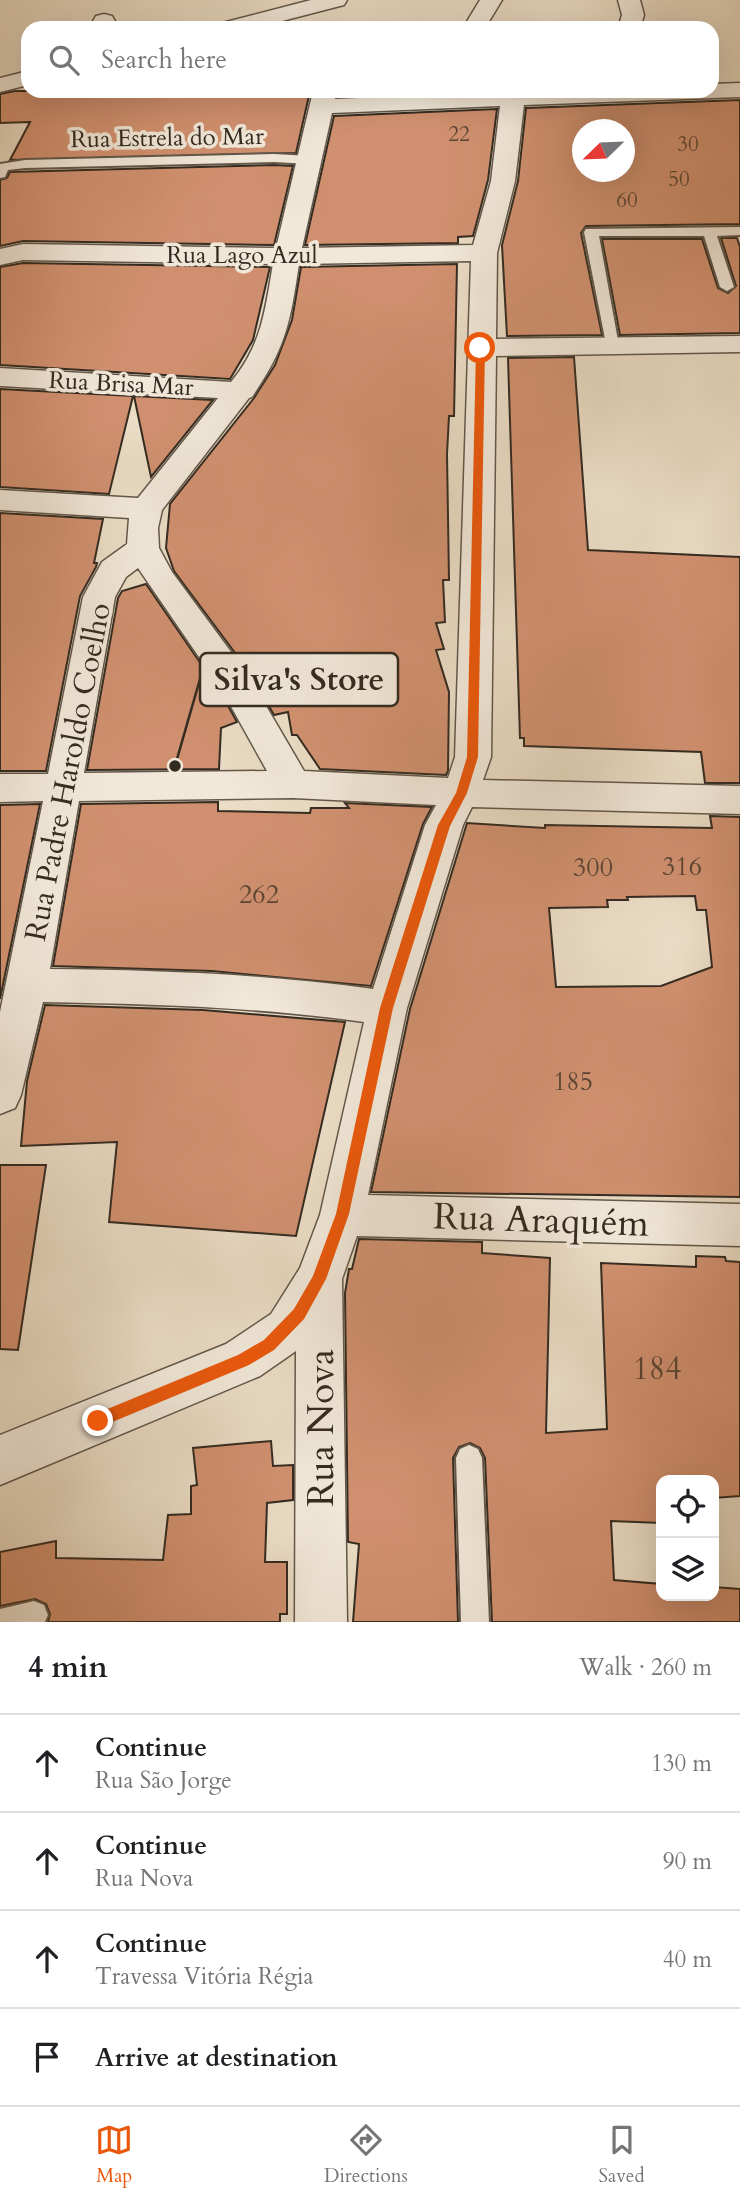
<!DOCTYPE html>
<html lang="en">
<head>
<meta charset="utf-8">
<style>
	:root { --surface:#fff; --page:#f2f2f2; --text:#202124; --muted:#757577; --line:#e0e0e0; --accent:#ea580c }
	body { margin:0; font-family:Cardo,serif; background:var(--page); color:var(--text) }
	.controls { position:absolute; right:21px; bottom:21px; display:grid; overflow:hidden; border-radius:14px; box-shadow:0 7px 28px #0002 }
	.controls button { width:63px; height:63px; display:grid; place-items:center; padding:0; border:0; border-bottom:2px solid var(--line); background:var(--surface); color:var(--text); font:35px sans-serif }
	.compass { position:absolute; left:572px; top:119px; width:63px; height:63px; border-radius:50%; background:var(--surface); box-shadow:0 7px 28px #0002; rotate:247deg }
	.stop { position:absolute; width:21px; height:21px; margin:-16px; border:5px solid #ea580c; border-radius:50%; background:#fff }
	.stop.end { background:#ea580c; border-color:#fff; box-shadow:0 2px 7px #0008 }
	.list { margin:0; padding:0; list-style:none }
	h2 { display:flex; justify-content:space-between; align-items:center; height:91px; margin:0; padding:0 28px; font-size:30px }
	h2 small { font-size:23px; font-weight:400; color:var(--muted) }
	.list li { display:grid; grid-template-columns:46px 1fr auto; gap:21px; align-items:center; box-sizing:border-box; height:98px; padding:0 28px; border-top:2px solid var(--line) }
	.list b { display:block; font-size:26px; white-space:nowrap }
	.list p { margin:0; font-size:23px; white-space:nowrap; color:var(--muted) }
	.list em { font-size:23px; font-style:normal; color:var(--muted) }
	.icon { flex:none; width:38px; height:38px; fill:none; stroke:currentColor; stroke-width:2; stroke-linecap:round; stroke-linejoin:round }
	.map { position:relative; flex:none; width:740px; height:1622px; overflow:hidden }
	.search { position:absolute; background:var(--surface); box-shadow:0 7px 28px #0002; left:21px; right:21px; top:21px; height:77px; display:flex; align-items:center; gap:18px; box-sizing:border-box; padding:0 24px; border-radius:21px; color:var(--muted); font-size:26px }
	.sheet { height:483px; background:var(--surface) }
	nav { display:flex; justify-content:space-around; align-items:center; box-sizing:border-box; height:98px; border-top:2px solid var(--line); background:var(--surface); font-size:19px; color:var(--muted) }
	nav a { display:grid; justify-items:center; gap:4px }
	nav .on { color:var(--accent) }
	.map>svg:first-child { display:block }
	.building { fill:#d0906f; stroke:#342b21; stroke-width:2; fill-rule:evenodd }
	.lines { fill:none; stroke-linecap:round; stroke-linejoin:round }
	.service-casing { stroke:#62574a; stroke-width:4 }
	.minor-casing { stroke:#62574a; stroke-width:3 }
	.service { fill:#f1e8d9; fill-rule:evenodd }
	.minor { fill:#f1e8d9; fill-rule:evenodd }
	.route { fill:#ea580c }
	.labels { text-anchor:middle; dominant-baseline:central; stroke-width:7; stroke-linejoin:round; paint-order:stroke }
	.far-number-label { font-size:21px; fill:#5b4434 }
	.far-street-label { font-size:24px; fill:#342b21; stroke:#f1e8d9 }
	.number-label { font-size:26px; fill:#5b4434 }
	.street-label { font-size:30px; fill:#342b21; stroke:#f1e8d9 }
	.near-number-label { font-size:32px; fill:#5b4434 }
	.near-street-label { font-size:37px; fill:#342b21; stroke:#f1e8d9 }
	.leader { fill:none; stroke:#342b21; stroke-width:2.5 }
	.callout-dot { fill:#342b21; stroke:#f1e8d9; stroke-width:2.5 }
	.callout { fill:#f1e8d9; stroke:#342b21; stroke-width:2.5 }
	.callout-label { font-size:32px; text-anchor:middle; font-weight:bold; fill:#342b21 }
</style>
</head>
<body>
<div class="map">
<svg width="740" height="1622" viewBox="0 0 740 1622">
	<rect width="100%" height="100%" fill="#eadcc5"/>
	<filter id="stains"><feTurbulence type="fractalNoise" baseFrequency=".00286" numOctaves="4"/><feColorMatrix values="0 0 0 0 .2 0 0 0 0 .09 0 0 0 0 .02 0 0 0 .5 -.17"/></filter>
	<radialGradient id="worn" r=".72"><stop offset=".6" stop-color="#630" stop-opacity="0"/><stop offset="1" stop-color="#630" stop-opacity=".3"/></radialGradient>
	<path class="building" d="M15,91H310L296,153L10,160L30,122L0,123V94Z
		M339,91H464L338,96Z
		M740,100V224L586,226L581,233L602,335L507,336L502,245L518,181L526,108ZM583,130H625V172H583Z
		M497,109L488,180L473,236L458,237V243L305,245L334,116Z
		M274,165L293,166L274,245L23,241L0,246V180L7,178L10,172Z
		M721,238H737L740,247V333L620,335L602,239H702L718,288L728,293L736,286Z
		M23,263L270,267L253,340L230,379L0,365V267Z
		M457,264L454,416H449L447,454L449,580H443L445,622L436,623L444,649L436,650L449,692L448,771L446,775L320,769L297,735H292L288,712L274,715L250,673L174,571L166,548L170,504L254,398L275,365L292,320L301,267Z
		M574,357L588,550L740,557V783H705L701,752L524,746V738H520L508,358Z
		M0,389L133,396L109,494L0,487Z
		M134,396L213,400L151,477Z
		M0,513L103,519L94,563H97L96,567L80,596L46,771H0Z
		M146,584L221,693L237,722L221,728L219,769L87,770L118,598L122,591Z
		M218,802V811L310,813L311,808H349L345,803L432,807L423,824L371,986L212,971L53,966L81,804Z
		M40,804L0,999V805Z
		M710,816L740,817V1197L371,1192L410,1009L467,823L545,828V825L712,828ZM695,896L697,910H706L712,967L661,986L556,987L549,908L608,907L607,900H628L627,897Z
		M45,1005L203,1010L345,1022L296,1236L109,1222L117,1142L21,1146L27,1081Z
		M0,1165H46L18,1350L0,1349Z
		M359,1239L482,1242V1253L550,1258L546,1433L607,1429L601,1263L696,1267V1256L725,1257L726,1261L740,1262V1496L714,1498V1480H661V1523L611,1521L614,1580L661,1584V1596H714V1587L740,1589V1622H492L485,1458L480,1448L470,1443L459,1447L453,1458L458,1622H353L359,1544L348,1542L345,1293L349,1269H352Z
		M271,1441L273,1466L293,1465V1500L267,1503L265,1562H287V1614H280V1622H48L50,1614L46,1604L35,1599L0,1606V1552L56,1541V1558L163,1560L168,1515L191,1514V1486L197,1485L193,1448Z"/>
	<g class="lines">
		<g class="service-casing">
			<path id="service" d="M274,154L309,156L315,160L309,164L274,162L25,168L8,170L5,177L0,178V164L25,160Z
				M740,227V235L717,236L734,287L727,291L720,287L704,236H599L619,346L612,350L607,349L584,232L586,229Z
				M469,1445L478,1449L482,1458L489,1622H461L456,1458L460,1449Z
				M34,1601L44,1605L48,1615L45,1622H0V1609Z"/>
		</g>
		<g class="minor-casing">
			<path id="minor" d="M311,0H347L344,5L255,28H219L222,23Z
				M480,0H502L485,28H463Z
				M618,0H640L644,15L640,28H618L622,15Z
				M104,14L112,16L119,28H97L93,21L96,16Z
				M28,71V85L0,92V78Z
				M740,83V97L524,105L515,181L497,253L496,339L740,336V352L496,356L491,757L483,780L740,786V814L472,807L463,825L407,1008L368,1195L740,1204V1246L357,1236L342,1279L347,1622H295L296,1351L260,1376L0,1485V1435L226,1344L271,1314L300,1268L320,1215L364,1022C257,1007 150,1004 43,1002L21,1095L15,1108L0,1114V1012L43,801L0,802V774H48L83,597L102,562L127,544L129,518L0,510V490L138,498L218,398L0,386V368L231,382C262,345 265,310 273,264L23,260L0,265V249L23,244L276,248L313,91H337L335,99L527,91H712V84ZM500,106L491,181L473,245L302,248L332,113ZM471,261L455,757L448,778L304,771L248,675L172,572L159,548L158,528L162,510L249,398L252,397C286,347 290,324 299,264ZM138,568L223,692L267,771L84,773L115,597L126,577ZM293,798L436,805L425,825L373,989C265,974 158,970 50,969L79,801Z"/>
		</g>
		<use href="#service" class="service"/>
		<use href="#minor" class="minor"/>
	</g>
	<path class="route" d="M480,345L485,348L478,757L467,793L450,826L393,1008L349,1214L326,1279L304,1319L274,1350L249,1365L98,1428L93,1426L91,1421L93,1415L238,1355L264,1340L294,1309L313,1276L336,1214L380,1008L438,825L456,793L467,757L476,348Z"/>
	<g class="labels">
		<g class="far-number-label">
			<text x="459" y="134">22</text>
			<text x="688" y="144">30</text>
			<text x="679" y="179">50</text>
			<text x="627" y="200">60</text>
		</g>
		<g class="far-street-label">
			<text transform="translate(167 138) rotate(-1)">Rua Estrela do Mar</text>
			<text x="242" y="255">Rua Lago Azul</text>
			<text transform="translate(121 384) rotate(3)">Rua Brisa Mar</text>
		</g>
		<g class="number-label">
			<text x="682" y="866">316</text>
			<text x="593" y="867">300</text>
			<text x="259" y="894">262</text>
			<text x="573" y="1081">185</text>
		</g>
		<g class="street-label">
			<text transform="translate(68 772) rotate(-79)">Rua Padre Haroldo Coelho</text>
		</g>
		<g class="near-number-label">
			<text x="657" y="1369">184</text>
		</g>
		<g class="near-street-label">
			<text transform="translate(541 1220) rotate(2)">Rua Araquém</text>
			<text transform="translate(321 1428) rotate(-90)">Rua Nova</text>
		</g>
	</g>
	<path class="leader" d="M175 766L200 679"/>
	<circle class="callout-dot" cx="175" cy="766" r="7"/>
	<rect class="callout" x="200" y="653" width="198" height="53" rx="7"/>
	<g class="callout-label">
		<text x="299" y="690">Silva's Store</text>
	</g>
	<rect width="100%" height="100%" filter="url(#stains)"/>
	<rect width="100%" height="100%" fill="url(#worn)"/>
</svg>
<div class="controls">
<button><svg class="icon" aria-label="locate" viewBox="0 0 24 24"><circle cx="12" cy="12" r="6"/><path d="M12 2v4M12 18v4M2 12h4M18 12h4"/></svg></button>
<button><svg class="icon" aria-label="layers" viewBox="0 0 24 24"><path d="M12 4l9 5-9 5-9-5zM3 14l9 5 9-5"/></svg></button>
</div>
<svg class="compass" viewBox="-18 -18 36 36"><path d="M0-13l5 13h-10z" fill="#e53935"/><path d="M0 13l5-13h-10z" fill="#757577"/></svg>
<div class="stop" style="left:480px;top:348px"></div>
<div class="stop end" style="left:98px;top:1421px"></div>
<div class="search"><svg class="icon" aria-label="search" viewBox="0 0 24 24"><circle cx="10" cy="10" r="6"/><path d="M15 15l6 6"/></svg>Search here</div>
</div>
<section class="sheet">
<h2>4 min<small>Walk · 260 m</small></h2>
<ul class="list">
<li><svg class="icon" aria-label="ahead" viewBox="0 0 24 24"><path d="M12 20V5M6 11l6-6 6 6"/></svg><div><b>Continue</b><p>Rua São Jorge</p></div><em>130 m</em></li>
<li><svg class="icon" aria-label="ahead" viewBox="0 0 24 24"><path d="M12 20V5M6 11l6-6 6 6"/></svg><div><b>Continue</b><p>Rua Nova</p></div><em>90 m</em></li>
<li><svg class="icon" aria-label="ahead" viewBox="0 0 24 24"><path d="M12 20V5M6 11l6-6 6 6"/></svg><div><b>Continue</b><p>Travessa Vitória Régia</p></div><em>40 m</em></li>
<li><svg class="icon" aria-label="arrive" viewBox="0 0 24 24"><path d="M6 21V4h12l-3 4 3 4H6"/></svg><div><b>Arrive at destination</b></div></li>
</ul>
</section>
<nav>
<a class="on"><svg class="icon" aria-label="map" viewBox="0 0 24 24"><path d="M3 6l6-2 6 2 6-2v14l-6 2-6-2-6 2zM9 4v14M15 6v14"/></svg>Map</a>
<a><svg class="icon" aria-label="directions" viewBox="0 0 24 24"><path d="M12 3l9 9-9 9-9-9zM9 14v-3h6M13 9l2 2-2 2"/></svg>Directions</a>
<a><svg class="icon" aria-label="saved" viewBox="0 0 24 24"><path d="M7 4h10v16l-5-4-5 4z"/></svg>Saved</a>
</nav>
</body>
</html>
